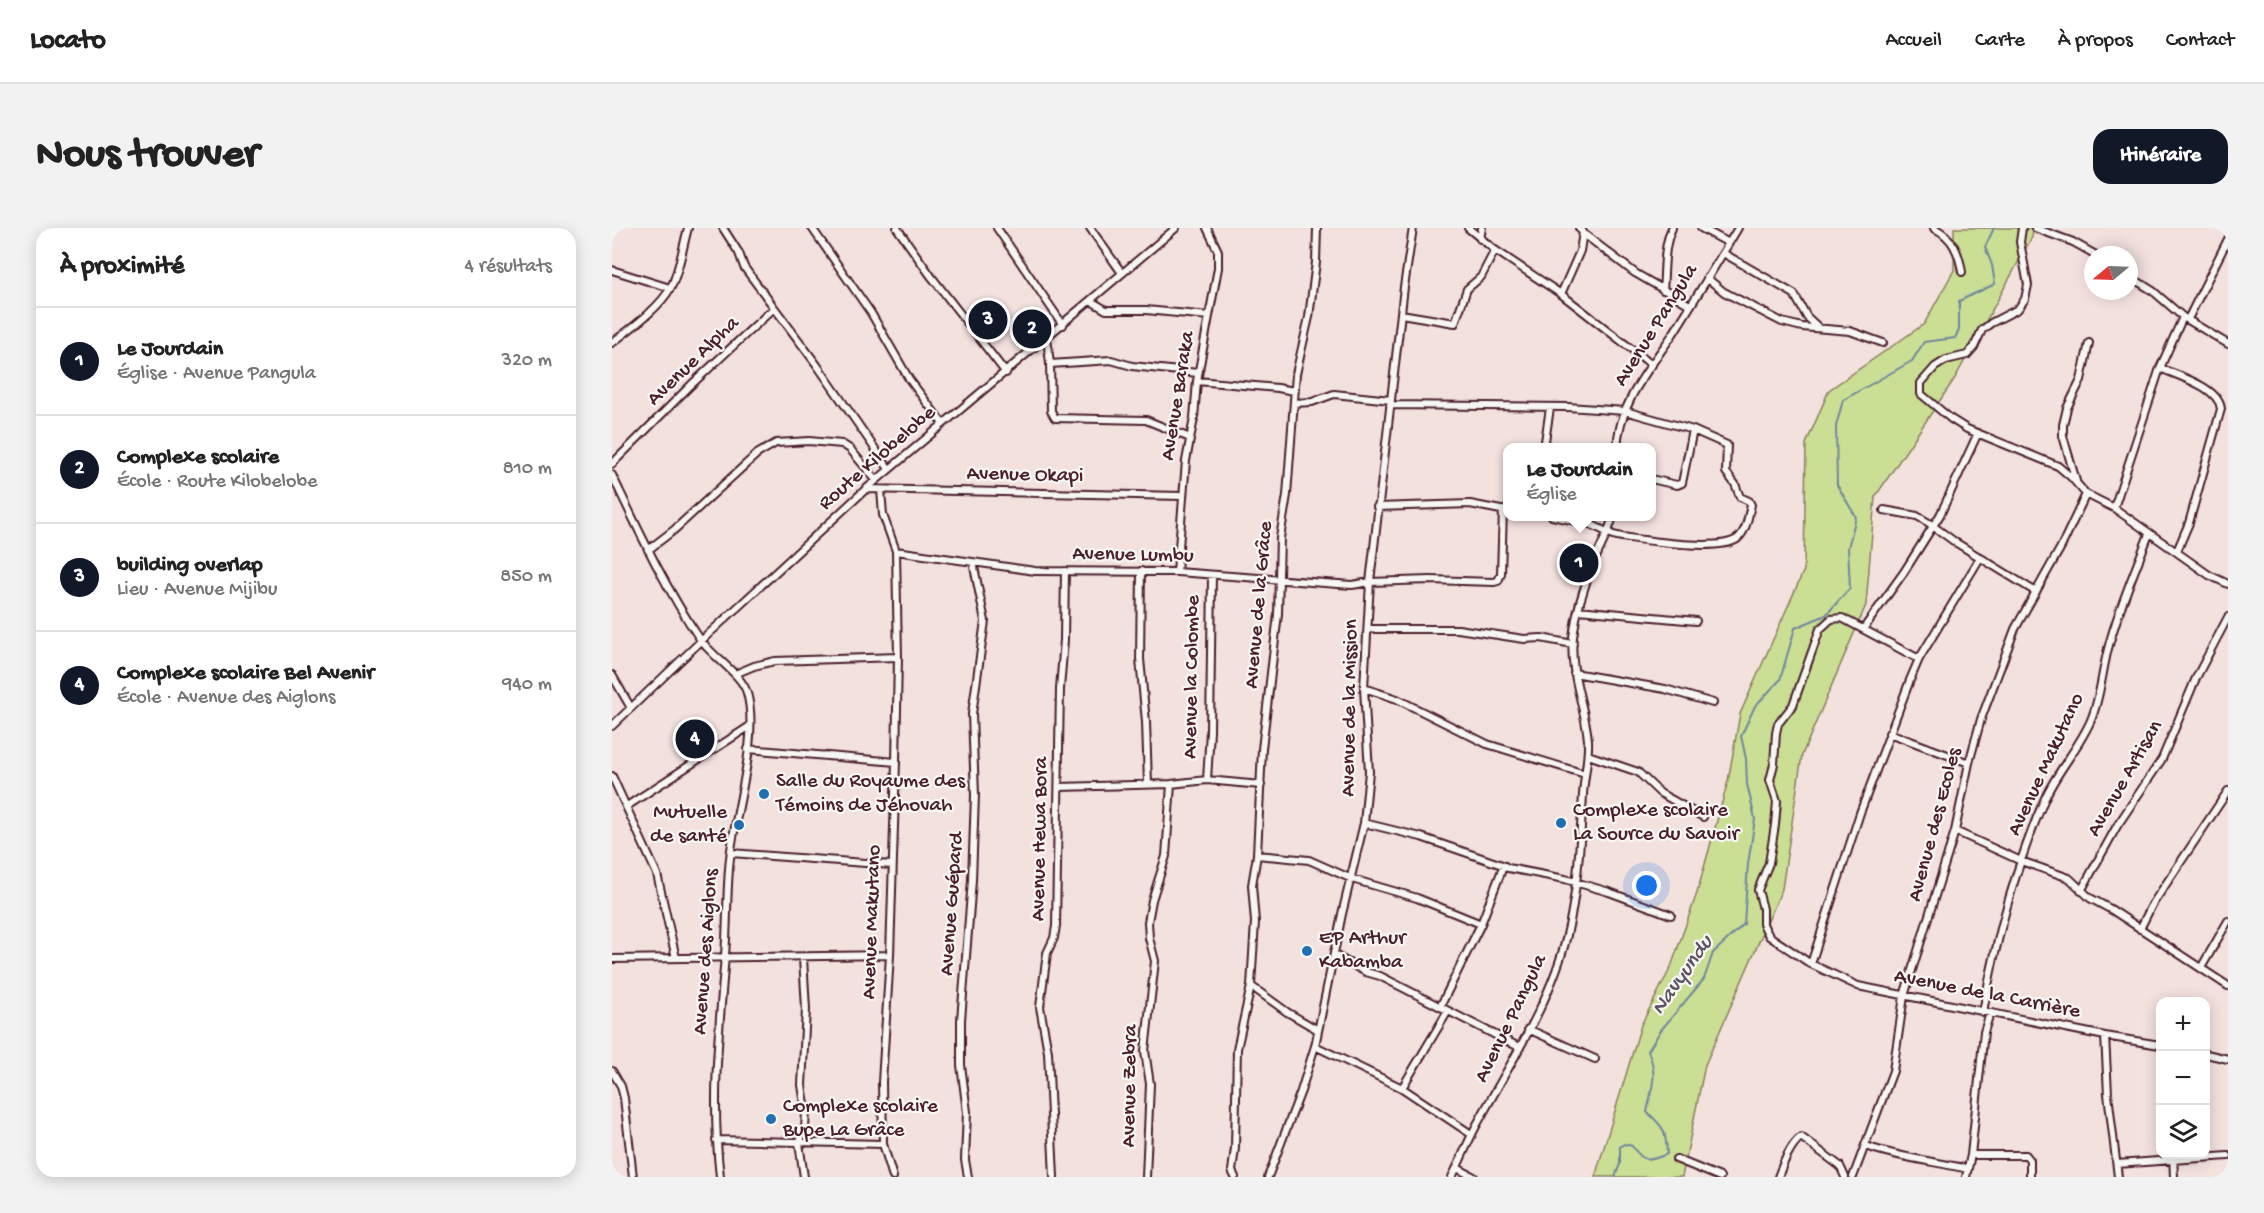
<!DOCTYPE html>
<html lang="fr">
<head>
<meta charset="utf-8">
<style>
	:root { --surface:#fff; --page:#f2f2f2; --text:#222; --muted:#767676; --line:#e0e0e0; --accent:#111827 }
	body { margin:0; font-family:"Gochi Hand",sans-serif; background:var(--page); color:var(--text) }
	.controls { position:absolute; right:18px; bottom:18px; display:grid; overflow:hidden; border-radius:12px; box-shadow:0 3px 15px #0003 }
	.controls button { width:54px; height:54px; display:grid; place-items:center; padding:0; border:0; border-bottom:2px solid var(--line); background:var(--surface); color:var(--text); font:30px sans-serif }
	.compass { position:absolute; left:1472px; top:18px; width:54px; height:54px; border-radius:50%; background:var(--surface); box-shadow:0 3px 15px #0003; rotate:251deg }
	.you { position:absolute; left:1035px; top:658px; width:21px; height:21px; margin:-15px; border:4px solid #fff; border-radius:50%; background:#1a73e8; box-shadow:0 0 0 9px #1a73e833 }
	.badge { display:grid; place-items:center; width:39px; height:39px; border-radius:50%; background:var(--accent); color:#fff; font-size:20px; font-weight:700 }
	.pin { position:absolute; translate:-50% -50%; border:3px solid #fff; box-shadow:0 2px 6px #0006 }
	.popup { position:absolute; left:891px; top:215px; width:153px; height:78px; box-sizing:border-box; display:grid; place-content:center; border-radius:12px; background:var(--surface); filter:drop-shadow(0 2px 4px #0005); font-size:20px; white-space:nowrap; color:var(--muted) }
	.popup b { font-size:22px; color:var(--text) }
	.popup::after { content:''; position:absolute; left:50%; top:100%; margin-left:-12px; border:12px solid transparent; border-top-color:var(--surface) }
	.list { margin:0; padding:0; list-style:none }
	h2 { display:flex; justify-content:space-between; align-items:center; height:78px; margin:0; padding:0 24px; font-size:26px }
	h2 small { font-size:20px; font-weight:400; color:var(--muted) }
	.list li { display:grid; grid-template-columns:39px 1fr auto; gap:18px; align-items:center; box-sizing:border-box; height:108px; padding:0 24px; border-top:2px solid var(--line) }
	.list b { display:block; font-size:22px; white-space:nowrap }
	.list p { margin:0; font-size:20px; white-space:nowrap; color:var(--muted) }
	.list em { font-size:20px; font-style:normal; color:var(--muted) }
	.icon { flex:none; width:33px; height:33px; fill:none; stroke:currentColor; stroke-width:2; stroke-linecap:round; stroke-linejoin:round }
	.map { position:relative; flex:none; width:1616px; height:949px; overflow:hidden; border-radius:18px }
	header { display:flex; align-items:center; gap:36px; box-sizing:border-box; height:84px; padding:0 30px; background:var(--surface); border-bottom:2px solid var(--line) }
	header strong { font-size:28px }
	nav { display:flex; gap:33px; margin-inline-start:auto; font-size:21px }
	.intro { display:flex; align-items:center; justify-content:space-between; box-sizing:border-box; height:144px; padding:0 36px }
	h1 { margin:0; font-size:42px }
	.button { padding:15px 27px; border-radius:18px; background:var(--accent); color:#fff; font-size:21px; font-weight:700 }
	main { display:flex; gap:36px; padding:0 36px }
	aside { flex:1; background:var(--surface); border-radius:18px; box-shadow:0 3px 15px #0003 }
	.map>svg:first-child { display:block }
	.green { fill:#cade94; stroke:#8a7e60; stroke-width:1.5 }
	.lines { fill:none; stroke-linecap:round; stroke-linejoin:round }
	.stream { stroke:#70879f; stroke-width:2 }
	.minor-casing { stroke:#4a1f2b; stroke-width:10 }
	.minor { stroke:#f6f6f2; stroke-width:6 }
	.poi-dot { fill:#1f6fb2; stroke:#f6f6f2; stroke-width:2 }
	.labels { text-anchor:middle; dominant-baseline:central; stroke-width:4.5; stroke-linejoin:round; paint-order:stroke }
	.street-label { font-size:21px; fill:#4a1f2b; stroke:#f6f6f2 }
	.poi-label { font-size:21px; fill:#4a1f2b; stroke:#f6f6f2; text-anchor:start }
	.water-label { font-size:22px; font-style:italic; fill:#5d5365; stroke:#f6f6f2 }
</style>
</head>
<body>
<header>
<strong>Locato</strong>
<nav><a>Accueil</a><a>Carte</a><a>À propos</a><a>Contact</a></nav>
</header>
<div class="intro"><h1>Nous trouver</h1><a class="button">Itinéraire</a></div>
<main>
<aside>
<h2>À proximité<small>4 résultats</small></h2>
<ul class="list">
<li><span class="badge">1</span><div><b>Le Jourdain</b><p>Église · Avenue Pangula</p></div><em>320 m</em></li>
<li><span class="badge">2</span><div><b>Complexe scolaire</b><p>École · Route Kilobelobe</p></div><em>810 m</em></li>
<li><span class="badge">3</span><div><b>building overlap</b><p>Lieu · Avenue Mijibu</p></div><em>850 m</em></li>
<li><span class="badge">4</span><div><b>Complexe scolaire Bel Avenir</b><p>École · Avenue des Aiglons</p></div><em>940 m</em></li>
</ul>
</aside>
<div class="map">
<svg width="1616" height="949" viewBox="0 0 1616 949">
	<rect width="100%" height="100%" fill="#f3e1de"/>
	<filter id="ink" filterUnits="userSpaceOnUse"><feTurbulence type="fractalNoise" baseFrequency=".0167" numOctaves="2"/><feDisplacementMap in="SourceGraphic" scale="12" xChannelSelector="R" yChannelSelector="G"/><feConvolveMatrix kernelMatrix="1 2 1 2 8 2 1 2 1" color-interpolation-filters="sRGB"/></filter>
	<g filter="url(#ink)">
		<path class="green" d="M1342,0H1422L1420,9L1343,150L1263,269L1254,377L1190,527L1170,661L1093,837L1070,949H983L1029,797L1059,739L1085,665L1116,553L1128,486L1192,342L1194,216L1217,162L1312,96L1342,42Z"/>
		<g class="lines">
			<path class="stream" d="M1003,949L1008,936V919L1012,916L1020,918C1032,935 1036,934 1055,926C1054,903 1052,899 1035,884C1040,860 1046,846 1036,823L1049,802L1092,751L1101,725L1132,696L1136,636L1143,591L1135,556L1134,531L1129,508L1143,478L1168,452L1183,400L1214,387L1238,360L1236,320L1244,289L1225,257L1224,198L1231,172L1300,133L1312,114L1343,110L1347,102V73L1383,56L1380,37L1373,19L1382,0"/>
			<g class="minor-casing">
				<path id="minor" d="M111,0L127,25L132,39L205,137L277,241
					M200,0L259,85L297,151L331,196
					M285,0L319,48L394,145
					M385,0L451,97
					M478,0L510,45
					M856,0L883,22L949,66L1040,137
					M967,0L972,6L1023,45L1078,77
					M1089,0L1117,15
					M1322,0C1341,9 1347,25 1350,44
					M1410,0L1408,14L1416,57L1413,71L1406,81L1379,95L1370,102L1362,119L1355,127L1334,132L1323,139L1309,155V166L1339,191L1355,201L1446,238L1459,249L1474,266L1502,280L1597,347L1616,356
					M1423,0L1461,14L1484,27
					M868,11L870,0
					M1111,25L1182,66L1195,89L1207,100
					M0,42L58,60
					M1517,48L1541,63L1571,89L1616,116
					M1095,50L1112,64L1170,94L1190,99L1238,103L1271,115
					M1051,62C1053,42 1051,19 1060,0
					M949,66L968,23L971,4
					M479,73L494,82H534L597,88
					M789,86L843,95L855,61L869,49L883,22
					M1576,91L1616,11
					M435,110L438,136L499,132L520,138L586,145
					M0,115C18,101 48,80 59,59C67,44 71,18 76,0
					M438,136L439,183L443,190L534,192L578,210
					M1548,140C1566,148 1607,159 1609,181L1577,295L1565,323
					M585,153L666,160L682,163
					M682,175L700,174L722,166L779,172
					M778,177L956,179L1013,183L1081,202L1115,217L1114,244L1123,256L1128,269L1137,273L1139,277C1136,288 1135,303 1125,311C1106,324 1034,312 1010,309L1001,307L978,296L940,288
					M932,220L938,180
					M1005,220C1007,175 1037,141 1061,106C1083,71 1105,35 1126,0
					M0,236L79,157L162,80
					M0,247C27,303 53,360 88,411C100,429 130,446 135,465C147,507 125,578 119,622C114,657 116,692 113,727C107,805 99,870 108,949
					M1039,251L1065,257L1070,255L1081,202
					M1464,253L1451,208V197L1455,180L1469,152L1477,115
					M254,261L570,268
					M269,262L271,287L284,323L286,429L284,534L278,727L270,854L271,916L281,949
					M765,279L858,276L894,283
					M1502,280L1548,140L1571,89
					M1272,282L1305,288L1317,295L1343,314L1424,364
					M36,322L62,302L145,226L164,215L197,213L230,216L238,221L264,252
					M284,323L423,343L565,344L740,357L758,354L818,352L882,354L886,353L889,346L891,282
					M529,343L528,431L534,494L536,556
					M565,344L574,233L582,190L585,153L606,40V23L595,0
					M966,382L1084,393
					M1252,400L1292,344L1328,287L1366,205
					M756,401H846L912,411L929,410L961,416
					M1307,431L1230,390L1219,391L1208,401L1181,477L1166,496L1164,505L1162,536L1158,552L1165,573L1163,597L1157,635L1146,662L1151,681V696L1157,708L1199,736L1246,758L1493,808L1548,817
					M962,445L1053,461L1101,475
					M123,446L142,438L163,433L286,429
					M0,447L19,480
					M752,460L785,471L875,516L973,546
					M0,498L89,413L254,261L564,0
					M1277,505L1357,535
					M136,521L284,534
					M976,527L1026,544L1048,565L1091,589
					M0,548L45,646L64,730
					M595,552L598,503L600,347
					M447,559L559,556L595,552L649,557
					M15,578L138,498
					M752,595L809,609L893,638
					M1343,603L1409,633L1457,650L1478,670L1500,682L1616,758
					M119,625L280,637
					M645,627L697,632L740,651L805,670L869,696
					M1469,663L1505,598L1550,531L1584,450L1616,389
					M1528,701L1540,677L1616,563
					M722,727L754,744L768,748L907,819
					M191,730L194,781L190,857L194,883L193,901L187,915L192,949
					M0,731L278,727
					M1199,736L1248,585L1298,452L1307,431L1368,330
					M1589,740L1616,693
					M639,758L675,784L706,802
					M828,779L869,696L891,639L953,651L997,664L1059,687
					M1371,784C1384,711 1403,639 1433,570C1445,543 1467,520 1479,492C1489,468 1490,442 1497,417C1507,379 1523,343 1537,306
					M916,801L983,831
					M1493,808L1496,866L1506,949
					M703,818L790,860L859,906
					M1594,826L1616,831
					M0,843L9,858L12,870L21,949
					M790,860L836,783
					M104,912L271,916
					M1254,918C1287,930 1321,933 1356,941
					M1561,926L1562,949
					M1359,927H1414L1418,932V949
					M1064,931L1108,949
					M1505,936L1616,928
					M845,940L862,949
					M356,949L353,932L355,884L349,837V792L360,652L363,567L360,486L373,393L361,334
					M442,949L436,824L428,779L435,725L442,710L444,698L448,461L452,412L453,343
					M534,949L538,856L533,823L543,733L537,710L536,694L540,672L554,628L559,556
					M623,949L620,943L623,920L625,821L639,758L643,694L640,657L645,627L650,521L666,386L668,310L675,267L684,146L697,89L704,34L705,0
					M656,949L689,863L703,818L730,686L752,595L757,544L752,460L758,354L792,59L801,0
					M840,949C850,930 857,910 868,891C899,834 940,771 955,707C966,661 968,614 971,567C972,548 977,530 976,512C973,477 957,445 961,409C964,384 972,358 982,334C988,319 997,305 1001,288
					M1166,949C1171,936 1178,917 1189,909L1228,938L1233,949
					M1241,949L1281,843L1292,768L1343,603L1357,535L1369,491L1403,401L1449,319L1474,266
					M1354,949L1359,927L1372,804L1378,785"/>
			</g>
			<use href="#minor" class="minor"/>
		</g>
	</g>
	<g class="poi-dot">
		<circle cx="152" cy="566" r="6"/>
		<circle cx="949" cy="595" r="6"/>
		<circle cx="127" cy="597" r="6"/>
		<circle cx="695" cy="723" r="6"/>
		<circle cx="159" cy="891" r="6"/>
	</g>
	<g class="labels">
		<g class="street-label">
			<text transform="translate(1045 98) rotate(-58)">Avenue Pangula</text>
			<text transform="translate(82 134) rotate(-44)">Avenue Alpha</text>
			<text transform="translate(567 168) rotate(-81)">Avenue Baraka</text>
			<text transform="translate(266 231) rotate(-41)">Route Kilobelobe</text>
			<text transform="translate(413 248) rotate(1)">Avenue Okapi</text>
			<text transform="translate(521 328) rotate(1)">Avenue Lumbu</text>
			<text transform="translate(648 377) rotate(-85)">Avenue de la Grâce</text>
			<text transform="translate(581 449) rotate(-89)">Avenue la Colombe</text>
			<text transform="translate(739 480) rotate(-89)">Avenue de la Mission</text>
			<text transform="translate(1435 537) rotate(-65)">Avenue Makutano</text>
			<text transform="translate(1514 551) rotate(-60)">Avenue Artisan</text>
			<text transform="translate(1324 597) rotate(-75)">Avenue des Ecoles</text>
			<text transform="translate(429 611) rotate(-89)">Avenue Hewa Bora</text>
			<text transform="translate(341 676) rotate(-86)">Avenue Guépard</text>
			<text transform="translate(261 694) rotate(-88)">Avenue Makutano</text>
			<text transform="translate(95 724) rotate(-86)">Avenue des Aiglons</text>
			<text transform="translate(1375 767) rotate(11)">Avenue de la Carrière</text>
			<text transform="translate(900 791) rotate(-64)">Avenue Pangula</text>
			<text transform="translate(519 858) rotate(-89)">Avenue Zebra</text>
		</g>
		<g class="poi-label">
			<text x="164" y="554">Salle du Royaume des<tspan x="164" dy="24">Témoins de Jéhovah</tspan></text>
			<text x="961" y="583">Complexe scolaire<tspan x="961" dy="24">La Source du Savoir</tspan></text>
			<text x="115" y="585" text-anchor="end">Mutuelle<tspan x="115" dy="24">de santé</tspan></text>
			<text x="707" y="711">EP Arthur<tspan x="707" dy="24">Kabamba</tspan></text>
			<text x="171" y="879">Complexe scolaire<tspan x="171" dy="24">Bupe La Grâce</tspan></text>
		</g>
		<g class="water-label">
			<text transform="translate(1071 748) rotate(-55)">Navyundu</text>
		</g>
	</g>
</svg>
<div class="controls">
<button>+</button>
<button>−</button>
<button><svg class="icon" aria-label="layers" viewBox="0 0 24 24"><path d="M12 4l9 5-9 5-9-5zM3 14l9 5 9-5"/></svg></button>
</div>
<svg class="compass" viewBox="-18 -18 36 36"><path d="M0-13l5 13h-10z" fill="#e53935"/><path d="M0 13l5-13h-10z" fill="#767676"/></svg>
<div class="you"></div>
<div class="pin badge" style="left:967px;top:335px">1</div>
<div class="popup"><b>Le Jourdain</b>Église</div>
<div class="pin badge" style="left:420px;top:101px">2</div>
<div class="pin badge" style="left:376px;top:92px">3</div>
<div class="pin badge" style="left:83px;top:511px">4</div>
</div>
</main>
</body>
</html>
